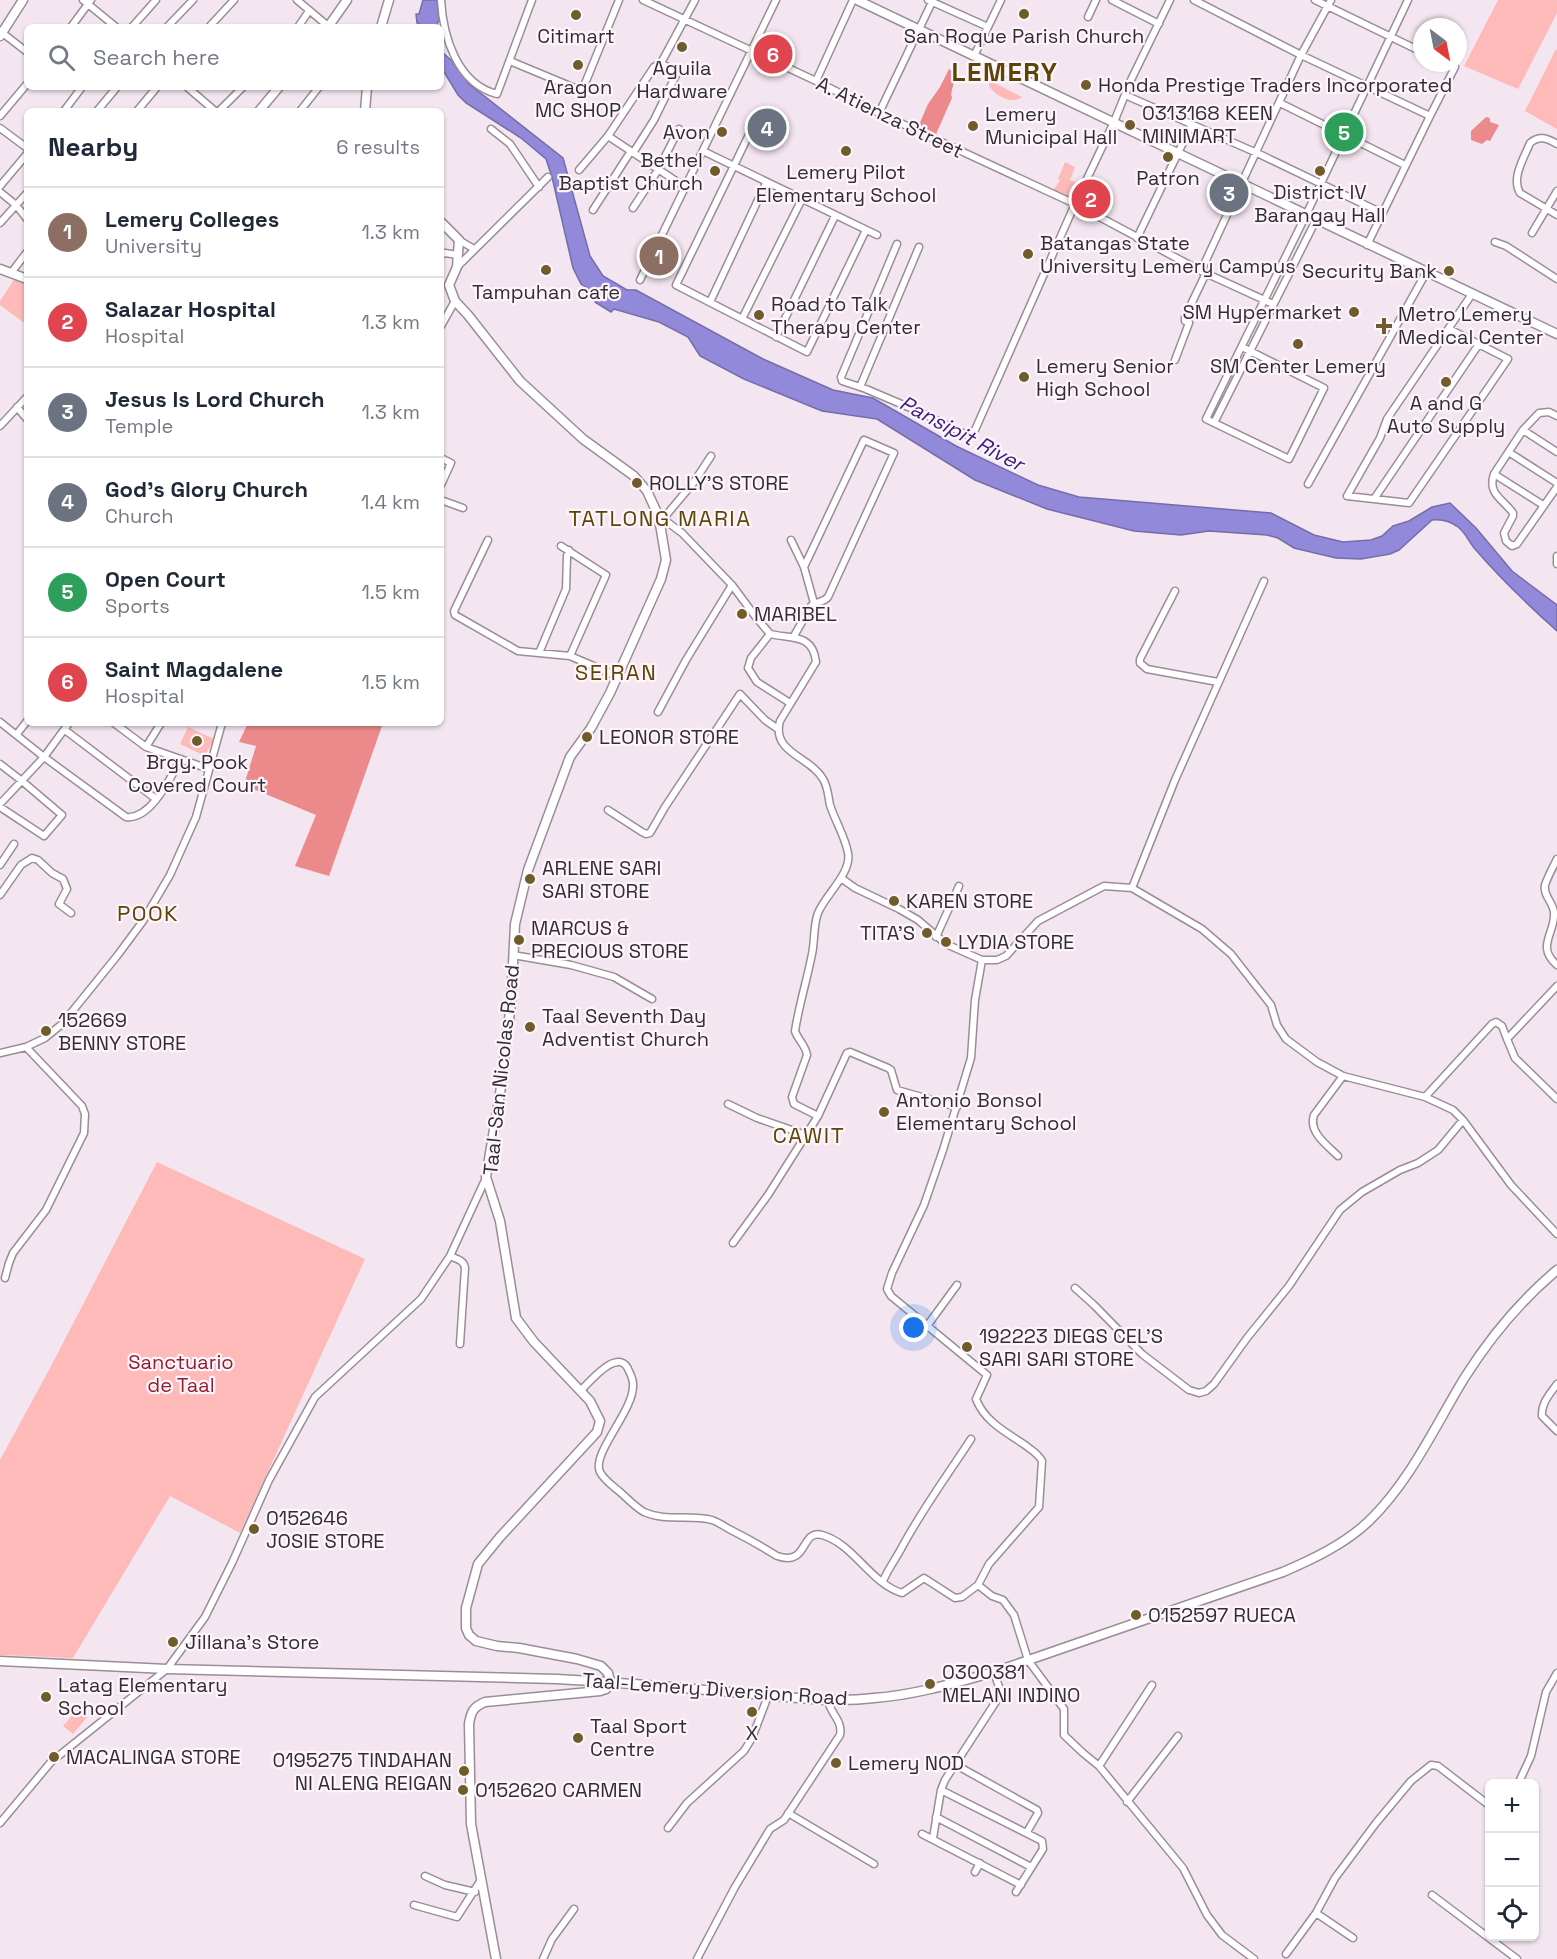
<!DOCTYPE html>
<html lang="en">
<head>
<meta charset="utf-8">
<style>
	:root { --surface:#fff; --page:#f2f2f3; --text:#1f2937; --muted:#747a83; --line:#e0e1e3; --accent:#111827 }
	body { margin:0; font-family:"Space Grotesk",sans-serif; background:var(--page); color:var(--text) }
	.controls { position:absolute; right:18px; bottom:18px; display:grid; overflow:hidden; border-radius:9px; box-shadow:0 2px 4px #0004 }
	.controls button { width:54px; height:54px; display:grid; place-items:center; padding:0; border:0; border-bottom:2px solid var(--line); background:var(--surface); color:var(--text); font:30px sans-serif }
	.compass { position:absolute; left:1413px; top:18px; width:54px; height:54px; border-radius:50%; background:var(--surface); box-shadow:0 2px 4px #0004; rotate:148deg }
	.you { position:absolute; left:914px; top:1328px; width:21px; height:21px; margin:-15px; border:4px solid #fff; border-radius:50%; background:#1a73e8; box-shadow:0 0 0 9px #1a73e833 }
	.badge { display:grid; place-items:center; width:39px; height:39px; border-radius:50%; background:var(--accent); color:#fff; font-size:20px; font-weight:700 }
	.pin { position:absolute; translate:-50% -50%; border:3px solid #fff; box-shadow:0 2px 6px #0006 }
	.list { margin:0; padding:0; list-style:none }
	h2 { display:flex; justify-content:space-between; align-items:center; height:78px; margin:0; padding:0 24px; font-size:26px }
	h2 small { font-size:20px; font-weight:400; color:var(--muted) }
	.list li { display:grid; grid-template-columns:39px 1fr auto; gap:18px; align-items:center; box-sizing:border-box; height:90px; padding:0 24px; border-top:2px solid var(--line) }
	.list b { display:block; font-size:22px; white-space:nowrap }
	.list p { margin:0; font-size:20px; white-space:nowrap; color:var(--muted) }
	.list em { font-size:20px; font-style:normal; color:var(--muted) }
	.icon { flex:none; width:33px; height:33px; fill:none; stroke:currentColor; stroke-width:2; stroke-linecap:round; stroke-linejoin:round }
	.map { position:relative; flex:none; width:1557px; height:1959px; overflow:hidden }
	.search { position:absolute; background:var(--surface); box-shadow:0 2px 4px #0004; left:24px; top:24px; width:420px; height:66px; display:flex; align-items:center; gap:15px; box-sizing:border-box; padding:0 21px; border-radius:9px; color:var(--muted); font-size:22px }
	.panel { position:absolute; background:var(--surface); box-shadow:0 2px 4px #0004; left:24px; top:108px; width:420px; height:618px; border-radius:9px }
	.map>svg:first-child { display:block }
	.green { fill:#febab9 }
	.forest { fill:#ec8a8b }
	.water { fill:#9289db; stroke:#756da8; stroke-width:1.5 }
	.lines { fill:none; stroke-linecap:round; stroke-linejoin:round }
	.minor-casing { stroke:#9a8d97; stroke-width:9 }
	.major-casing { stroke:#9a8d97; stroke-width:11 }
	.minor { stroke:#fff; stroke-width:6 }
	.major { stroke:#fff; stroke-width:8 }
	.poi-dot { fill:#6e5c2a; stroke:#fef5fc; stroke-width:2 }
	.labels { text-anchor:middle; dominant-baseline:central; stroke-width:4.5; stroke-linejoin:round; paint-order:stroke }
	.poi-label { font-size:20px; fill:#322d31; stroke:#fef5fc; text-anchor:start }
	.street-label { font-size:20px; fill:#322d31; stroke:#fef5fc }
	.park-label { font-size:20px; fill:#921f2d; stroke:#fef5fc }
	.water-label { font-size:21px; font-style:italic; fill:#3a2180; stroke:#fef5fc }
	.quarter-label { font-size:22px; letter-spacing:1.5px; fill:#5b4605; stroke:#fef5fc }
	.district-label { font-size:26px; font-weight:bold; letter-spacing:1.5px; fill:#5b4605; stroke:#fef5fc }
</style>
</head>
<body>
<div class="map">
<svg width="1557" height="1959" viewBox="0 0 1557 1959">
	<rect width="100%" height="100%" fill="#f4e6f1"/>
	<path class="green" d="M1498,0H1557V13L1518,89L1464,66Z
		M1556,49L1557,50V129L1525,111Z
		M989,80L1022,97C1011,105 996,96 989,86Z
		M1065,162L1075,167L1070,180L1082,185L1077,198L1073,200L1053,191L1060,180L1058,179Z
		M15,278L27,283V325L0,305V301Z
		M188,727L214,739L205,756L180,744Z
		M157,1162L365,1259L240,1533L170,1496L73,1658L0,1655V1460L50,1368Z
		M79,1708L88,1716L73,1734L63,1726Z"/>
	<path class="forest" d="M949,69L956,73L951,94L952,98L936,134L919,125L928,104L940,87Z
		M1486,117L1490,118V122L1499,125L1490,141L1487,140L1482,144L1471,140V131Z
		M248,723H383L329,876L295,866L316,815L244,785L256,746L239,742Z"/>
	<path class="water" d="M423,0H437L439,20L436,27H419V23H417L416,14H419Z
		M441,51L452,61L469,84L563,158L590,256L603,276L627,290H636L763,359L833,390L873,398L956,446L1038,485L1079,497L1271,513L1314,535L1343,542L1371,540L1382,536L1393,526L1409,521L1432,507L1450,503L1476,528L1512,571L1557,605V631C1528,605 1500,578 1475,549C1469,542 1465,532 1458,527C1450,521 1441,519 1432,520L1399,550L1390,554L1361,559L1336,558L1294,548L1278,538L1267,535L1209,531L1181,535L1134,531L1047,509L975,480L877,419L822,411L744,379L700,356L688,337L659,322L614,309L611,312L595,302L596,294L581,284L573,268L552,177L546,159L521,138L466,103L458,95L441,67Z"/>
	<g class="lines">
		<g class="minor-casing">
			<path id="minor" d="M83,0L116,27
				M297,0L328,26
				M441,0C443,36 457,84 497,94L532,0
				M643,0L816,81L879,113L1075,204L1201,271L1273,304
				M928,0L988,27
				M1112,0L1159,24
				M1194,0L1301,55L1430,116
				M1315,0L1422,52
				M1088,17L1096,0
				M71,27L91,0
				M132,27L156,0
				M167,27L193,0
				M209,27L234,0
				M298,27L309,11
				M0,31L27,52
				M974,56L1001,0
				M510,61L582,91L619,0
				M661,63L695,0
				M816,81L853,0
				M187,87L215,111
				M1125,95L1257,153L1382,213
				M1280,103L1405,165
				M64,111L82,87
				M97,111L117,87
				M137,111L157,87
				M219,111L243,87
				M300,111L319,87
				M879,113L933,0
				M759,114L676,285L807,352L866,230
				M0,116L27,84
				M0,128L27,148
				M491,129L510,144L539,187
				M608,136L685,187
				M1557,144C1547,138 1539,135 1530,143C1524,158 1511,178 1520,193L1557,215
				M703,151L877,235
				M633,153L654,120L677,73L661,63
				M579,170L608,136L654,67L661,63
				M0,186L27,154
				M0,192L16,205L27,219
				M633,208L658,170L679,129
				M593,210L631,151
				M0,223L27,193
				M1532,233L1557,191
				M1137,238L1192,124
				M459,240L474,249
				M1495,242L1506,246L1557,279
				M897,244L841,377L842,381L866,389L920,412L969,436L972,432L975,430L1075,204L1114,122L1131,80L1170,0
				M1367,245L1430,116L1455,67L1447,63
				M441,255L445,253L458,255
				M458,266L548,177
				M1201,271L1301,55L1331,0
				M11,273L27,252
				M640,280L776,0
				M710,302L766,183
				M742,319L802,199
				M441,326L455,301
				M1449,329L1508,359L1409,503L1347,496L1380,438L1387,419L1472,294
				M776,337L835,216
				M1242,347L1324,388L1289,459L1206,419L1306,215L1408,0
				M1175,360L1189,323L1185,321V317L1206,273
				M860,387L919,247
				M17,407L27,419
				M1214,423L1316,220
				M0,426L27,397
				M1523,430L1557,452
				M1510,453L1557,483
				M441,458L451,463L441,485
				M1494,474C1487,494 1503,499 1513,513V516L1504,533L1506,541L1512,546L1517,544L1557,487
				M1308,484L1427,271
				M1374,499L1479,344
				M441,500L463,508
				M1543,505L1494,474L1523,430L1539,413L1549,412L1557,416
				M658,515L682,533L732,585L755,616L770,634C790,639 813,633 816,662L780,721C771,753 811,757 823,779C828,787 828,796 830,805C835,821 845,836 848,853C852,873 825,895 818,913C813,926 815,941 812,954C807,980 799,1005 795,1031C798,1040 806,1046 807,1055L792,1097L794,1104L818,1116
				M663,519L694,482L711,456
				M488,540L454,611L455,615L518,651L570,656L617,676
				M791,540L804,567L814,603
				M561,546L606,575L570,656
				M1557,556V564
				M1175,591L1140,659V663L1147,669L1218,682
				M770,634L751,658L748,668L757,682L790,703
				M794,636L811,606C816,601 823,603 828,597L894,453L864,440L804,567
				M539,653L566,589L567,556L569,550
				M658,712L686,660L732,585
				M0,722L44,757L126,817C151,820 170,778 181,759
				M114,723L146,747L209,769
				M65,730L156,799
				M17,734L27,721
				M146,747L161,723
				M0,764L22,781L62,815L44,836L0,807
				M0,804L44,757L69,723
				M608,810L642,832L646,834L650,833L665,807L740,694L765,720L778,729
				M1557,859C1553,867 1548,876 1545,885C1543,896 1553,902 1554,912C1556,933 1535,946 1557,965
				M0,865L14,844
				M841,878L855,888L899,909L918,920L946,944L982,960H997L1006,956L1038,921L1104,886L1132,888L1202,929L1231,954L1271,1005L1277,1025L1286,1039L1317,1062L1343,1076L1425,1097L1453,1110L1463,1120L1511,1185L1557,1234
				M1132,888L1175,780L1264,581
				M0,895L21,865L32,858L38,860L52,873L63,879L67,889L59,904L71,913
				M936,937L959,886
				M513,955L571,965L614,977L652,999
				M982,960L975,1000L971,1058L943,1150L924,1205L892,1273L887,1289L891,1296L987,1375L976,1399C985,1422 1006,1432 1025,1445C1031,1450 1038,1453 1042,1461L1039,1507L989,1564L978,1585L992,1596L1003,1600L1014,1615L1028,1660L1064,1709V1735L1083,1753L1099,1766L1183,1868L1207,1915L1222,1935L1254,1959
				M1557,986L1507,1039L1515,1058L1557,1099
				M0,1053L26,1047L45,1038L62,1024L117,956L143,921L170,875L196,817L222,723
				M1425,1097L1492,1024L1496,1022L1502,1026L1507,1039
				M728,1104L757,1118L806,1135
				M1338,1156C1327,1145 1308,1132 1314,1115L1343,1076
				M733,1243L768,1195L818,1116L847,1053L850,1052L888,1068L891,1070L897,1090L957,1107
				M450,1256C457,1259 464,1260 465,1268L460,1344
				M5,1278L9,1263L13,1253L46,1210L84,1133L85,1114L82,1106L26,1047
				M1075,1288L1094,1305L1142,1354L1189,1390L1199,1393L1206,1391L1214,1384L1247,1338L1289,1286L1340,1210L1362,1192L1400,1170L1418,1163L1438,1150L1463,1120
				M927,1326L957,1285
				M1557,1384C1550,1394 1541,1403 1542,1416L1557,1431
				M580,1391C590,1382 619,1345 629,1371C631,1375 633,1379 633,1384C635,1410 591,1453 600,1472C604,1480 613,1486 620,1492C627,1498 635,1507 644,1512C666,1522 690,1514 712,1520C718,1522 724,1526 729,1529C745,1537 761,1546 777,1556C809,1567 800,1529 822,1535C854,1544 870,1583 902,1593L924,1578L955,1598L962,1597L978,1585
				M883,1581C888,1569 895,1560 901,1549C921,1511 947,1476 971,1439
				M956,1765L1037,1810L1038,1813L1027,1832
				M1099,1766L1152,1685
				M1518,1784L1531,1756L1546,1692L1557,1673
				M941,1790L1042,1841L1043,1849L1016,1892
				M1127,1802L1178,1736
				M788,1813L874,1864
				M936,1817L1031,1867
				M0,1823L51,1762L167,1669L205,1617L232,1563L269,1480L315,1397L421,1299L450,1256L486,1178
				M668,1828L687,1803L744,1751L752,1738L768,1696
				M922,1834L1021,1885
				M933,1838L941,1790L945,1780L997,1700L1000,1690L994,1672
				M975,1872L980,1863
				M425,1876L445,1885L475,1892
				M1432,1895L1517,1959
				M414,1905L457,1917L481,1880
				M1316,1913L1353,1938
				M1286,1954L1316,1913L1335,1878L1376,1823L1411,1781L1431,1765L1438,1766L1490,1806
				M543,1959L552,1939L574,1909
				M697,1959L735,1887L770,1829L784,1820L840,1735C843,1720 830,1714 828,1700"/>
		</g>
		<g class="major-casing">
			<path id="major" d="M857,0L1557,334
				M328,27L347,0
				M381,27L389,0
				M0,36L23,0
				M259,111L279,87
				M365,111L367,87
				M441,222L459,240L457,267L449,285L455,301L468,315L520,381L583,439L634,476L647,491L658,515L661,530L666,560L661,579L610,693L591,728L570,757L528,870L515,924L511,1003L500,1094L486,1177L500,1221L516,1318L534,1342L590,1401L600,1421L597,1432L500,1537L478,1564L466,1608V1628L469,1635L476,1641L497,1646L519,1648L577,1659L601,1666L608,1673L610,1681L606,1689L600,1691L485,1702C473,1707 471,1712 469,1724L471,1824L496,1959
				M0,269L27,279
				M0,1661L167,1669L557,1679C619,1682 681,1688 743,1693C786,1697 831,1703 874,1698C915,1695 955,1683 994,1672L1283,1572C1313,1559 1345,1544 1369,1521C1411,1480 1435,1426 1465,1377C1491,1336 1520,1301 1557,1270"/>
		</g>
		<use href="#minor" class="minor"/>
		<use href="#major" class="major"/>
	</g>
	<g class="poi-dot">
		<circle cx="1024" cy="14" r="6"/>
		<circle cx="576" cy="15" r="6"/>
		<circle cx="682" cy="47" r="6"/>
		<circle cx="578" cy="65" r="6"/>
		<circle cx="1086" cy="85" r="6"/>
		<circle cx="1130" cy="125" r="6"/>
		<circle cx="973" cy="126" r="6"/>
		<circle cx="722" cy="132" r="6"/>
		<circle cx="846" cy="151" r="6"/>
		<circle cx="1168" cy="157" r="6"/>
		<circle cx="715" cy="171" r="6"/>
		<circle cx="1320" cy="171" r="6"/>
		<circle cx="1028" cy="254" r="6"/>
		<circle cx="546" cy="270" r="6"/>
		<circle cx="1449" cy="271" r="6"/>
		<circle cx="1354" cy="312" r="6"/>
		<circle cx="759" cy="315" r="6"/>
		<path d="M1381 317h6v6h6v6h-6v6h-6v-6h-6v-6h6z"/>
		<circle cx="1298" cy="344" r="6"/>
		<circle cx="1024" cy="377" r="6"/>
		<circle cx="1446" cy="382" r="6"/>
		<circle cx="637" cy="483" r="6"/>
		<circle cx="742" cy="614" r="6"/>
		<circle cx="587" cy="737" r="6"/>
		<circle cx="197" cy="741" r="6"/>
		<circle cx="530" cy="879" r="6"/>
		<circle cx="894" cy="901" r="6"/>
		<circle cx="927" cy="933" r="6"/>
		<circle cx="519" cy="940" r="6"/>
		<circle cx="946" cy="942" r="6"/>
		<circle cx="530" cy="1027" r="6"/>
		<circle cx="46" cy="1031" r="6"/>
		<circle cx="884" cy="1112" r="6"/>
		<circle cx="967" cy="1347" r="6"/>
		<circle cx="254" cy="1529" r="6"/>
		<circle cx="1136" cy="1615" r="6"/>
		<circle cx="173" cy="1642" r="6"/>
		<circle cx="930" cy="1684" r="6"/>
		<circle cx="46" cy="1697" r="6"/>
		<circle cx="752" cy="1712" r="6"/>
		<circle cx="578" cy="1738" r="6"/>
		<circle cx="54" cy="1757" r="6"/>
		<circle cx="836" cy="1763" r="6"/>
		<circle cx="464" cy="1771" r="6"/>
		<circle cx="463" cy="1790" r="6"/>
	</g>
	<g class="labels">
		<g class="poi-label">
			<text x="576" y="36" text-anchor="middle">Citimart</text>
			<text x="1024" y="36" text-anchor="middle">San Roque Parish Church</text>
			<text x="682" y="68" text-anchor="middle">Aguila<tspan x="682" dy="23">Hardware</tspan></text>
			<text x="1098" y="85">Honda Prestige Traders Incorporated</text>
			<text x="578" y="87" text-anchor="middle">Aragon<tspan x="578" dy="23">MC SHOP</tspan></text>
			<text x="1142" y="113">0313168 KEEN<tspan x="1142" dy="23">MINIMART</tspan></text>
			<text x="985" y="114">Lemery<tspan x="985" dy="23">Municipal Hall</tspan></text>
			<text x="710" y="132" text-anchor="end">Avon</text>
			<text x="703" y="160" text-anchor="end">Bethel<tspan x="703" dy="23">Baptist Church</tspan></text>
			<text x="846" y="172" text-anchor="middle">Lemery Pilot<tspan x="846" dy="23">Elementary School</tspan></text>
			<text x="1168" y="178" text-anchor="middle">Patron</text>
			<text x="1320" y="192" text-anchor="middle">District IV<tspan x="1320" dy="23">Barangay Hall</tspan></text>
			<text x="1040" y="243">Batangas State<tspan x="1040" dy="23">University Lemery Campus</tspan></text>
			<text x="1437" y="271" text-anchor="end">Security Bank</text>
			<text x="546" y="292" text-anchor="middle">Tampuhan cafe</text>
			<text x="771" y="304">Road to Talk<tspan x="771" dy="23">Therapy Center</tspan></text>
			<text x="1342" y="312" text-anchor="end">SM Hypermarket</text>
			<text x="1398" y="314">Metro Lemery<tspan x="1398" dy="23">Medical Center</tspan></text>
			<text x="1036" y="366">Lemery Senior<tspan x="1036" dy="23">High School</tspan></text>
			<text x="1298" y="366" text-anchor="middle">SM Center Lemery</text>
			<text x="1446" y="403" text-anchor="middle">A and G<tspan x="1446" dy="23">Auto Supply</tspan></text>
			<text x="649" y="483">ROLLY'S STORE</text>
			<text x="754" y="614">MARIBEL</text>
			<text x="599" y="737">LEONOR STORE</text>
			<text x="197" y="762" text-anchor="middle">Brgy. Pook<tspan x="197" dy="23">Covered Court</tspan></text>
			<text x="542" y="868">ARLENE SARI<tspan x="542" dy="23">SARI STORE</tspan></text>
			<text x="906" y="901">KAREN STORE</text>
			<text x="531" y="928">MARCUS &amp;<tspan x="531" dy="23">PRECIOUS STORE</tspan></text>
			<text x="915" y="933" text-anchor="end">TITA'S</text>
			<text x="958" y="942">LYDIA STORE</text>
			<text x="542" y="1016">Taal Seventh Day<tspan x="542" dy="23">Adventist Church</tspan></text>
			<text x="58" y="1020">152669<tspan x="58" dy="23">BENNY STORE</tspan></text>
			<text x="896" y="1100">Antonio Bonsol<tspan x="896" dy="23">Elementary School</tspan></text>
			<text x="979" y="1336">192223 DIEGS CEL’S<tspan x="979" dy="23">SARI SARI STORE</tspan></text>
			<text x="266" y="1518">0152646<tspan x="266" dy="23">JOSIE STORE</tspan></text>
			<text x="1148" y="1615">0152597 RUECA</text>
			<text x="185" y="1642">Jillana's Store</text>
			<text x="942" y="1672">0300381<tspan x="942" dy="23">MELANI INDINO</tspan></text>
			<text x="58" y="1685">Latag Elementary<tspan x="58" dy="23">School</tspan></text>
			<text x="590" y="1726">Taal Sport<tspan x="590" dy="23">Centre</tspan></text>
			<text x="752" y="1733" text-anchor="middle">X</text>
			<text x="66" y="1757">MACALINGA STORE</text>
			<text x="452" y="1760" text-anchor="end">0195275 TINDAHAN<tspan x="452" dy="23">NI ALENG REIGAN</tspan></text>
			<text x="848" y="1763">Lemery NOD</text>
			<text x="475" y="1790">0152620 CARMEN</text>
		</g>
		<g class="street-label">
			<text transform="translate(890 117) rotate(26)">A. Atienza Street</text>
			<text transform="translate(501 1070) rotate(-84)">Taal-San Nicolas Road</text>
			<text transform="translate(715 1689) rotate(4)">Taal-Lemery Diversion Road</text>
		</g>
		<g class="park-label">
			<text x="181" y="1362">Sanctuario<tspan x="181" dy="23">de Taal</tspan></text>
		</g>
		<g class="water-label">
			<text transform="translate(962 433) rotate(28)">Pansipit River</text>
		</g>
		<g class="quarter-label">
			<text x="660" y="518">TATLONG MARIA</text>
			<text x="616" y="672">SEIRAN</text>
			<text x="148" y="913">POOK</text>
			<text x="809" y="1135">CAWIT</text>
		</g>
		<g class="district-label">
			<text x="1005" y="72">LEMERY</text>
		</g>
	</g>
</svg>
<div class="controls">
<button>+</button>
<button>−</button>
<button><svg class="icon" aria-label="locate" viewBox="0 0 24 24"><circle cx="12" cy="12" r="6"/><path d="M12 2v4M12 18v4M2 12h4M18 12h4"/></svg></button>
</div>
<svg class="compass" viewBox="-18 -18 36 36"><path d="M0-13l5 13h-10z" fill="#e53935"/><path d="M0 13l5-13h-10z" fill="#747a83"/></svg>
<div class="you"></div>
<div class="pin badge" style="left:659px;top:256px;background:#8d6e63">1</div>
<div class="pin badge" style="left:1091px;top:199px;background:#e0444e">2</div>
<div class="pin badge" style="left:1229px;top:193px;background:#6b7280">3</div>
<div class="pin badge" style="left:767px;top:128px;background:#6b7280">4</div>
<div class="pin badge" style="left:1344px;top:132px;background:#2e9e5b">5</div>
<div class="pin badge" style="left:773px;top:54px;background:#e0444e">6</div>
<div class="search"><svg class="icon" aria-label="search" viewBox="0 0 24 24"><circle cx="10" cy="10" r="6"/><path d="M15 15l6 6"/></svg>Search here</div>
<section class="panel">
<h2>Nearby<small>6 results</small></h2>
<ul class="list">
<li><span class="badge" style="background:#8d6e63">1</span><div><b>Lemery Colleges</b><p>University</p></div><em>1.3 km</em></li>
<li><span class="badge" style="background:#e0444e">2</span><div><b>Salazar Hospital</b><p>Hospital</p></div><em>1.3 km</em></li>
<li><span class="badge" style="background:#6b7280">3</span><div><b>Jesus Is Lord Church</b><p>Temple</p></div><em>1.3 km</em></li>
<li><span class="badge" style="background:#6b7280">4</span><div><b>God's Glory Church</b><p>Church</p></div><em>1.4 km</em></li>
<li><span class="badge" style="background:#2e9e5b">5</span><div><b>Open Court</b><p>Sports</p></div><em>1.5 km</em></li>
<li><span class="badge" style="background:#e0444e">6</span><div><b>Saint Magdalene</b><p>Hospital</p></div><em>1.5 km</em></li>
</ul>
</section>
</div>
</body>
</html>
